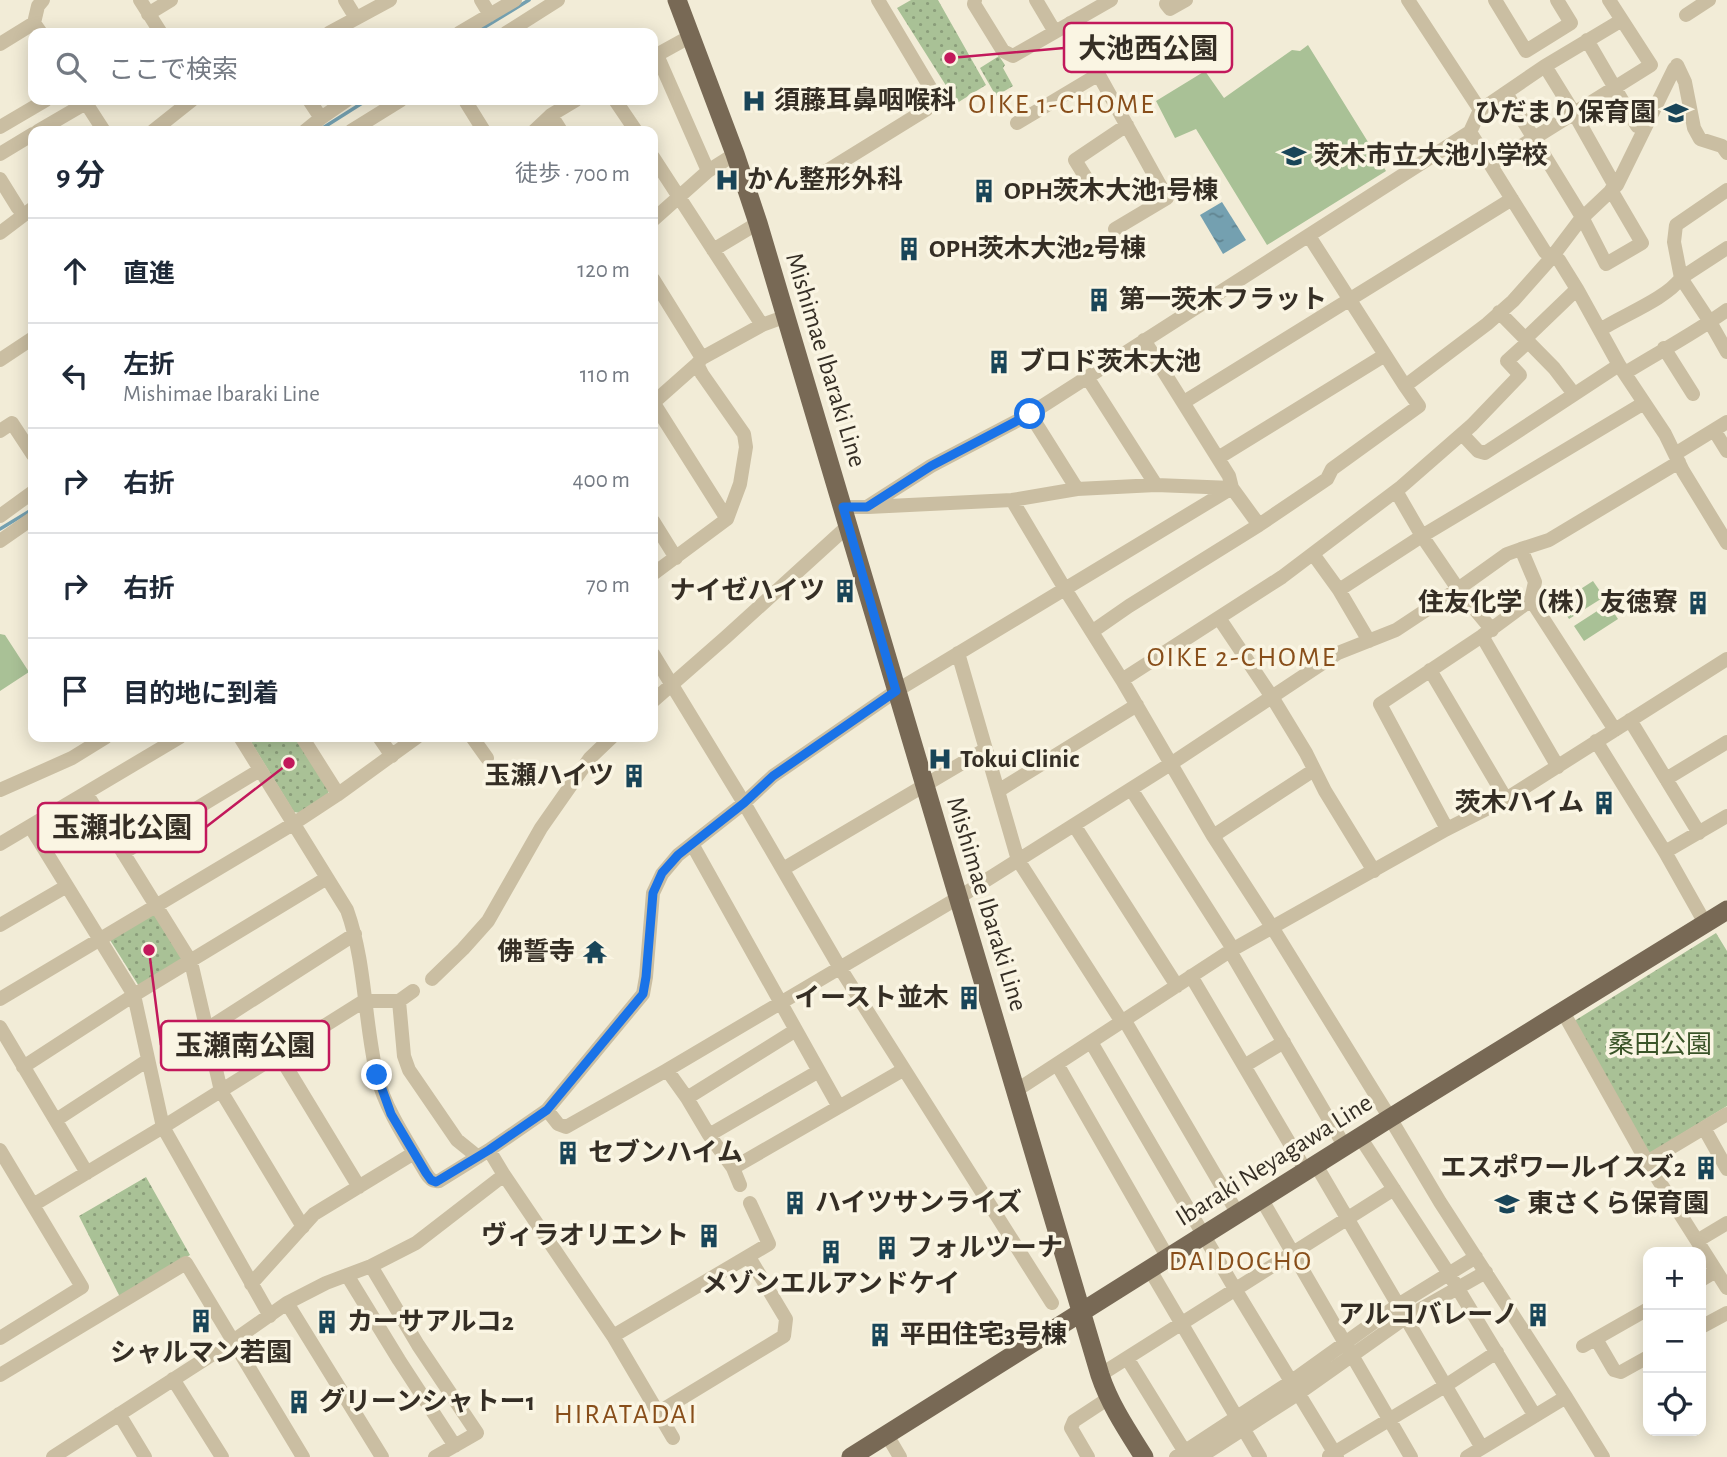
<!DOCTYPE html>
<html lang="ja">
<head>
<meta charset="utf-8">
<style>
	:root { --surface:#fff; --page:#f2f2f3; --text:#1f2937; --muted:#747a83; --line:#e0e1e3 }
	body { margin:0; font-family:"Alegreya Sans","Noto Sans JP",sans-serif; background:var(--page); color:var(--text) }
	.controls { position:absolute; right:21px; bottom:21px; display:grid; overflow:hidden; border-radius:14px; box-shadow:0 4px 18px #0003 }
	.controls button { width:63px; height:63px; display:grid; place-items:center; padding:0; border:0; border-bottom:2px solid var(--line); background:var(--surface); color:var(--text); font:35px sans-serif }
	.stop { position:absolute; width:21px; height:21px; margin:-16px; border:5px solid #1a73e8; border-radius:50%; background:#fff }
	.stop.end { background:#1a73e8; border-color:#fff; box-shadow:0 2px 7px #0008 }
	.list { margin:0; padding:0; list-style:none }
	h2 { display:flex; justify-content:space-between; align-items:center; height:91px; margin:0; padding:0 28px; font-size:30px }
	h2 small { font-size:23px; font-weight:400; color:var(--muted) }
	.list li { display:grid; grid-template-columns:46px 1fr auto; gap:21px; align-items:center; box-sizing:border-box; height:105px; padding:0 28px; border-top:2px solid var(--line) }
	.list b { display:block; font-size:26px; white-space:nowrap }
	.list p { margin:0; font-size:23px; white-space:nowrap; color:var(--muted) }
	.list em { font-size:23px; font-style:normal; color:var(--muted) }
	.icon { flex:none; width:38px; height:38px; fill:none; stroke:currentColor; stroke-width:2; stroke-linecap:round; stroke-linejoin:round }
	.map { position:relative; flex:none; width:1727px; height:1457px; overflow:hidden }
	.search { position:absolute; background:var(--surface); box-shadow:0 4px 18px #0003; left:28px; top:28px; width:630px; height:77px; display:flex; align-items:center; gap:18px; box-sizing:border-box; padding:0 24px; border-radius:14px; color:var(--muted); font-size:26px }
	.panel { position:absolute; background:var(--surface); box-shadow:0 4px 18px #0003; left:28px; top:126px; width:630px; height:616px; border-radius:14px }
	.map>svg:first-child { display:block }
	.grass { fill:url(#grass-dots) }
	.garden { fill:#a9c196 }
	.water { fill:url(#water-ripples) }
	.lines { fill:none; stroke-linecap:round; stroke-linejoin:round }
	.stream { stroke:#74a0b0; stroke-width:3.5 }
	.minor { stroke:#cabea2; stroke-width:14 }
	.major { stroke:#786955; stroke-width:19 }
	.route { stroke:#1a73e8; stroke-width:9 }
	.labels { text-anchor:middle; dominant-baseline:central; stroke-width:7; stroke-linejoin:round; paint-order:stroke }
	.poi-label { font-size:26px; font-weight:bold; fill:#352e25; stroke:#faf5e3; text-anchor:start }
	.street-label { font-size:26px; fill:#352e25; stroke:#faf5e3 }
	.park-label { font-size:26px; fill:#3a5428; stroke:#faf5e3 }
	.neighbourhood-label { font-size:28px; letter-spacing:2px; fill:#884e1a; stroke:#faf5e3 }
	.leader { fill:none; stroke:#c2185b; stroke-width:2.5 }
	.callout-dot { fill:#c2185b; stroke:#faf5e3; stroke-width:2.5 }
	.callout { fill:#faf5e3; stroke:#c2185b; stroke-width:2.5 }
	.callout-label { font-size:28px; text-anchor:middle; font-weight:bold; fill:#352e25 }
</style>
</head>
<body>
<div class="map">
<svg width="1727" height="1457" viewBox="0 0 1727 1457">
	<defs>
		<pattern id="grass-dots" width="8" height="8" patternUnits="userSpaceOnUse" patternTransform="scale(1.75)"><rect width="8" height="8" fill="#a9c196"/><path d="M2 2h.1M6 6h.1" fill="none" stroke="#8a9d7a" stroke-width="1.8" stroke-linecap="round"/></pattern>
		<pattern id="water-ripples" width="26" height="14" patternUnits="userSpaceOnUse" patternTransform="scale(1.75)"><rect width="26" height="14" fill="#74a0b0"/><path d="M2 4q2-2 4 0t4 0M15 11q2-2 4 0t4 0" fill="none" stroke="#60838f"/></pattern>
	</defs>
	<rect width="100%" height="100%" fill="#f2ecd7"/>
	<path class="grass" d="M911,0H938L986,85L957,103L897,8Z
		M999,56L1005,65L1003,68L1013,86L996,96L980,68Z
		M248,737H297L329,789L328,795L300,813L294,812Z
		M156,910L188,961L142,991L110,940Z
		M1716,933L1727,951V1106L1652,1152H1647L1571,1023Z
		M146,1177L190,1255L120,1297L79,1216Z"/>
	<path class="garden" d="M1308,45L1386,171L1267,245L1196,129L1175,138L1156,101L1205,71L1224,98L1292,50L1300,51Z
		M1593,581L1604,597L1569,619L1559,603Z
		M1608,604L1618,619L1584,641L1574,626Z
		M0,634L5,635L29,672L0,691Z"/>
	<path class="water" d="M1222,202L1246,240L1223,254L1200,215Z"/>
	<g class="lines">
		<path class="stream" d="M475,33L529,0
			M318,131L367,100
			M0,529L33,509"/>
		<path class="minor" d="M140,0L161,33
			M345,0L356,18
			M481,0L490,15
			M975,0L974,4L1003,51L1013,56L1111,0
			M1036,0L1055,32
			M1495,0L1526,51L1571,23L1557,0
			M1166,4L1170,9L1186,0
			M148,14L171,0
			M1686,15L1709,0
			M1070,23L1167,198L1115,229
			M41,33L34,23L38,6L43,0
			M329,33L390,0
			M459,33L515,0
			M506,33L558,0
			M1587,40L1637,126
			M0,44L34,23
			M657,55L708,171
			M653,57L691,36
			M1677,65L1685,82L1694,128L1700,139L1722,146L1727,153
			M1545,66L1574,113L1615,186
			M1506,93L1582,217L1606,264L1642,243L1611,190
			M84,100L104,131
			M309,100L321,118
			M615,100L636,131
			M466,102L484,131
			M1479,111L1545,66L1622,20
			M551,115L561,131
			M1017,123L1099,74
			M0,127L46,100
			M38,131L86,103
			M153,131L192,100
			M305,131L321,118L347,100
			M351,131L401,100
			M534,131L551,115L576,100
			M1470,132L1545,252L1559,260L1577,289L1619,365L1665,434L1683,471L1727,543
			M0,154L33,134
			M653,157L762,325
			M1491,165L1651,65L1609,0
			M817,177L927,109L931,89L878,0
			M0,179L18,208
			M1096,194L1075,160L1127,125
			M653,220L708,171L735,154
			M0,233L33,208
			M1727,248L1681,278L1710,322L1727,352
			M713,250L758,223
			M653,279L702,358
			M1499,312L1554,368L1574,394
			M1600,330C1623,315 1666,299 1681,278L1674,242L1676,225L1727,190
			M1525,339L1577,289
			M1664,348L1693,394
			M0,360L33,338
			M1625,373C1659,352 1695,333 1727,310
			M1087,377L1156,485
			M1405,386L1487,324L1513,301L1552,257L1580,220L1617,185L1674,69
			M653,402L727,519
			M1184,402L1512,199
			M653,403L697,364L702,358L762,325L784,317
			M1030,414L1077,489
			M1714,430L1727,451
			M0,431L12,423L33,455
			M1462,434L1478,451L1485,453L1619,365
			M1675,454L1727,422
			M1218,458L1385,355
			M1396,491L1422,536L1458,589L1492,630
			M1012,500L1065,589L1122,680L1213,836L1272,927L1390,1118L1440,1202L1566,1397L1603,1457
			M843,507H867L931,466L1030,414L1470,132L1480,110L1408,0
			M868,507L1012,500L1077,489L1156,485L1232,488
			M0,516L33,492
			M653,521L676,558
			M1259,525L1327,479L1332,469L1419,406L1405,386L1309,236
			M0,541L33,518
			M1521,549L1549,540L1679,462
			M1313,554L1339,590L1369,641
			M653,574L727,519L740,484L746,447L744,434L702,374L697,364
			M1339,590L1422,536L1644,403
			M1219,618L1272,697L1306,753L1325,791L1374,871
			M1093,631L1129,606L1259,525L1232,488L1229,476L1144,340
			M1482,636L1558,767
			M958,653L1018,860L1122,1022
			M653,654L744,803L840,968L1052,1303
			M1430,670L1506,799
			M1122,680L1282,577L1401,487L1472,425L1520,375L1507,361L1528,342
			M653,701L726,637L849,525
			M1630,720L1699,833
			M240,737L347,910C366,963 364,1021 377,1076C386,1111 408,1142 426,1173C429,1178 432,1182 439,1181L489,1150L547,1110L643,994L646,977L653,893L662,874L678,855L744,803L773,776L896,691L1232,488
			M302,737L338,794
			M379,737L392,756
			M472,737L487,758
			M1596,741L1665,852L1705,923
			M1666,779L1727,742
			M1131,789L1233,949
			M0,790L72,758L106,737
			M998,791L1137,705
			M86,793L191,962L221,1091L303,1227
			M1074,825L1177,986
			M30,826L134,995L163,1127L270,1316
			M1447,829L1380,704L1482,636L1531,600
			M1213,836L1314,770
			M0,844L180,737
			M692,844L839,1107
			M1665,852L1727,816
			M123,853L260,770
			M783,869L986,749
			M0,925L67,886
			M1230,951L1345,1147
			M1191,976L1306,1171
			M432,979L463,949L488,921L541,828L590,758L612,737
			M0,999L293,824L337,795L417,737
			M399,1001L404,1056L409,1070L457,1140L478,1157
			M1563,1012L1647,1162L1727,1288
			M1125,1021L1238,1214
			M0,1027L87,1173
			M207,1029L355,934
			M1091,1042L1235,1289L1337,1457
			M279,1055L359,1187
			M1057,1064L1168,1258
			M1244,1066L1284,1042
			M23,1067L134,995L327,878
			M667,1070L958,898L1172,763L1338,653L1396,630L1458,589L1507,554L1521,549L1535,582L1531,600L1615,730
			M1017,1090L1230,951L1447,829L1506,799L1727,659
			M687,1098L796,1030
			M547,1110L558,1124L566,1127L667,1070L687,1098L709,1135
			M56,1120L148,1060
			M1704,1128L1727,1169
			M1360,1137L1449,1274L1535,1416
			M0,1150L82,1287L0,1338
			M489,1150L504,1175L613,1336L673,1438
			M1647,1162L1727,1114
			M1316,1165L1482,1448
			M733,1168L903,1070
			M740,1185L733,1168L709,1135L819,1071
			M1262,1200L1411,1457
			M33,1205L163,1127L364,1001H399L413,991
			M1697,1241L1727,1223
			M371,1266L418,1345L477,1433L435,1457
			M1150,1270L1260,1457
			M347,1275L399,1360L455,1446
			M1701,1280L1716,1271
			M251,1284L314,1214L414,1153
			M287,1303L382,1457
			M1701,1327L1727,1313
			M613,1336L769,1244L750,1203
			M1596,1339L1614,1370L1621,1372L1648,1357
			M1583,1346L1648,1309
			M1127,1358L1188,1457
			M0,1375L186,1263L233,1341L53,1457
			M1100,1375L1394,1189
			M173,1379L222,1457
			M659,1412L784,1336L786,1319L749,1257
			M119,1414L145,1457
			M887,1435L900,1457
			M1329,1456L1445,1386L1497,1352
			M303,1457L233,1341L287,1303L326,1283L371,1266L416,1243L504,1175
			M1088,1457L1071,1428L1074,1421L1109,1398
			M1176,1457L1292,1381L1398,1305L1476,1257
			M1200,1457L1299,1393L1405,1318L1486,1272
			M1467,1457L1566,1397"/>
		<path class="major" d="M677,0L735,154L758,223L1100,1375C1110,1405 1127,1430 1144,1457
			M851,1457L1390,1118L1727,910"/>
	</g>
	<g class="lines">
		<path class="route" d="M377,1075L391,1114L426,1173L431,1180L436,1182L489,1150L547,1110L643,994L646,977L653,893L662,873L678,855L744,803L773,776L896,691L843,507H867L931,466L1030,414"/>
	</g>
	<defs>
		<g id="hospital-bare" transform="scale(1.89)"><path d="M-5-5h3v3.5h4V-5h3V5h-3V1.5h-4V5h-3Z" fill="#194558" stroke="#faf5e3" stroke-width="2.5" paint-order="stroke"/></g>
		<g id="school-bare" transform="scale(1.89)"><path d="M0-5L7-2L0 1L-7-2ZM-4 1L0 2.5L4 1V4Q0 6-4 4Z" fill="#194558" stroke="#faf5e3" stroke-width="2.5" paint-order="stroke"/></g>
		<g id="building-bare" transform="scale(1.89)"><path d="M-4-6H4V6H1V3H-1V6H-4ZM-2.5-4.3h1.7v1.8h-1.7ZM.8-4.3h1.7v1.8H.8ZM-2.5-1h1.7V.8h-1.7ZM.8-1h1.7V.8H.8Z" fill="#194558" stroke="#faf5e3" stroke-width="2.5" paint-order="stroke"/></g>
		<g id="temple-bare" transform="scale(1.89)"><path d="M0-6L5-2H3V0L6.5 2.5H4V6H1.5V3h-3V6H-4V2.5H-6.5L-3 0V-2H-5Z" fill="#194558" stroke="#faf5e3" stroke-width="2.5" paint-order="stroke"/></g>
	</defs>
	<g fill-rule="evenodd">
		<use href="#hospital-bare" x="754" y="101"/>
		<use href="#school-bare" x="1676" y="113"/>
		<use href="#school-bare" x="1294" y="156"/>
		<use href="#hospital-bare" x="727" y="180"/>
		<use href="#building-bare" x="984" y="191"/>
		<use href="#building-bare" x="909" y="249"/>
		<use href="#building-bare" x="1099" y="300"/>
		<use href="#building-bare" x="999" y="362"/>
		<use href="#building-bare" x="845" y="591"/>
		<use href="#building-bare" x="1698" y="603"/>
		<use href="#hospital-bare" x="940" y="759"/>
		<use href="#building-bare" x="634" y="776"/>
		<use href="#building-bare" x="1604" y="803"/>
		<use href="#temple-bare" x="595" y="952"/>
		<use href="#building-bare" x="969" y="998"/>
		<use href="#building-bare" x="568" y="1153"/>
		<use href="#building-bare" x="1706" y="1168"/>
		<use href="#building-bare" x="795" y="1203"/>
		<use href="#school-bare" x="1507" y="1204"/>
		<use href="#building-bare" x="709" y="1236"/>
		<use href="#building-bare" x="887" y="1248"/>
		<use href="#building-bare" x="831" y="1252"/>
		<use href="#building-bare" x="1538" y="1315"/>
		<use href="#building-bare" x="201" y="1321"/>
		<use href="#building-bare" x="327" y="1322"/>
		<use href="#building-bare" x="880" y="1335"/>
		<use href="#building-bare" x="299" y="1402"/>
	</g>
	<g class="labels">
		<g class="poi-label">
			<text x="774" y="101">須藤耳鼻咽喉科</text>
			<text x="1656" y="113" text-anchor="end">ひだまり保育園</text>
			<text x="1314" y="156">茨木市立大池小学校</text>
			<text x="747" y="180">かん整形外科</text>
			<text x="1004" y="191">OPH茨木大池1号棟</text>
			<text x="929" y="249">OPH茨木大池2号棟</text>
			<text x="1119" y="300">第一茨木フラット</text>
			<text x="1019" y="362">ブロド茨木大池</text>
			<text x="825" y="591" text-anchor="end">ナイゼハイツ</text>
			<text x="1678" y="603" text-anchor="end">住友化学（株）友徳寮</text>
			<text x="960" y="759">Tokui Clinic</text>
			<text x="614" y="776" text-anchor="end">玉瀬ハイツ</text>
			<text x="1584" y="803" text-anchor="end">茨木ハイム</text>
			<text x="575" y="952" text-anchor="end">佛誓寺</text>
			<text x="949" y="998" text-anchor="end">イースト並木</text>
			<text x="588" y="1153">セブンハイム</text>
			<text x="1686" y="1168" text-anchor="end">エスポワールイスズ2</text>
			<text x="815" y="1203">ハイツサンライズ</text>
			<text x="1527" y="1204">東さくら保育園</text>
			<text x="689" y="1236" text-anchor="end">ヴィラオリエント</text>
			<text x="907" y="1248">フォルツーナ</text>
			<text x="831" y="1284" text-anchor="middle">メゾンエルアンドケイ</text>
			<text x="1518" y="1315" text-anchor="end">アルコバレーノ</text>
			<text x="347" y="1322">カーサアルコ2</text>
			<text x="900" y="1335">平田住宅3号棟</text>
			<text x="201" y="1353" text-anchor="middle">シャルマン若園</text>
			<text x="319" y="1402">グリーンシャトー1</text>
		</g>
		<g class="street-label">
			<text transform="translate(826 360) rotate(73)">Mishimae Ibaraki Line</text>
			<text transform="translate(987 904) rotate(73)">Mishimae Ibaraki Line</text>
			<text transform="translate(1274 1160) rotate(-32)">Ibaraki Neyagawa Line</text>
		</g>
		<g class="park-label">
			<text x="1660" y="1045">桑田公園</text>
		</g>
		<g class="neighbourhood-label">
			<text x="1062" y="105">OIKE 1-CHOME</text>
			<text x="1242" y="658">OIKE 2-CHOME</text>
			<text x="1241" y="1262">DAIDOCHO</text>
			<text x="626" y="1415">HIRATADAI</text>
		</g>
	</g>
	<path class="leader" d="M950 58L1064 48M289 763L206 827M149 950L161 1045"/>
	<g class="callout-dot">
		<circle cx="950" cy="58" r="7"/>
		<circle cx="289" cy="763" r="7"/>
		<circle cx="149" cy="950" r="7"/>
	</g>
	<g class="callout">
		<rect x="1064" y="23" width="168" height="49" rx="7"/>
		<rect x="38" y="803" width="168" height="49" rx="7"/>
		<rect x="161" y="1021" width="168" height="49" rx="7"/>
	</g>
	<g class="callout-label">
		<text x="1148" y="58">大池西公園</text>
		<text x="122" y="837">玉瀬北公園</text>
		<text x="245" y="1055">玉瀬南公園</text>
	</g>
</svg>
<div class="controls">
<button>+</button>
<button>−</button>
<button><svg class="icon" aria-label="locate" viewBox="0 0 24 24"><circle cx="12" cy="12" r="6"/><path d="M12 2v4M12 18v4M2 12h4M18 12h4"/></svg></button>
</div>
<div class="stop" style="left:1030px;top:414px"></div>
<div class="stop end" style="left:377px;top:1075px"></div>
<div class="search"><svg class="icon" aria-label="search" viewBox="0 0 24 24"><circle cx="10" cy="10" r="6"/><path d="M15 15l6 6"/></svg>ここで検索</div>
<section class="panel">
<h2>9 分<small>徒歩 · 700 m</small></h2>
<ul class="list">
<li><svg class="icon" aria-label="ahead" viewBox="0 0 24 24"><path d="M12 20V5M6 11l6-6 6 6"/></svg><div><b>直進</b></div><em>120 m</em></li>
<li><svg class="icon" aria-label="left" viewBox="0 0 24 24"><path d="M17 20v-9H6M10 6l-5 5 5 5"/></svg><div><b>左折</b><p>Mishimae Ibaraki Line</p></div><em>110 m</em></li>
<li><svg class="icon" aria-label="right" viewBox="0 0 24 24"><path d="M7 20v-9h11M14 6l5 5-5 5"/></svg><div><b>右折</b></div><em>400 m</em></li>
<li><svg class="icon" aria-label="right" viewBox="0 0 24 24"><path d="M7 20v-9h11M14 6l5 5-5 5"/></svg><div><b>右折</b></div><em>70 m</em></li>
<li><svg class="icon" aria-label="arrive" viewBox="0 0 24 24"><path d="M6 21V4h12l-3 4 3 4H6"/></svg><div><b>目的地に到着</b></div></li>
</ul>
</section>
</div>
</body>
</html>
